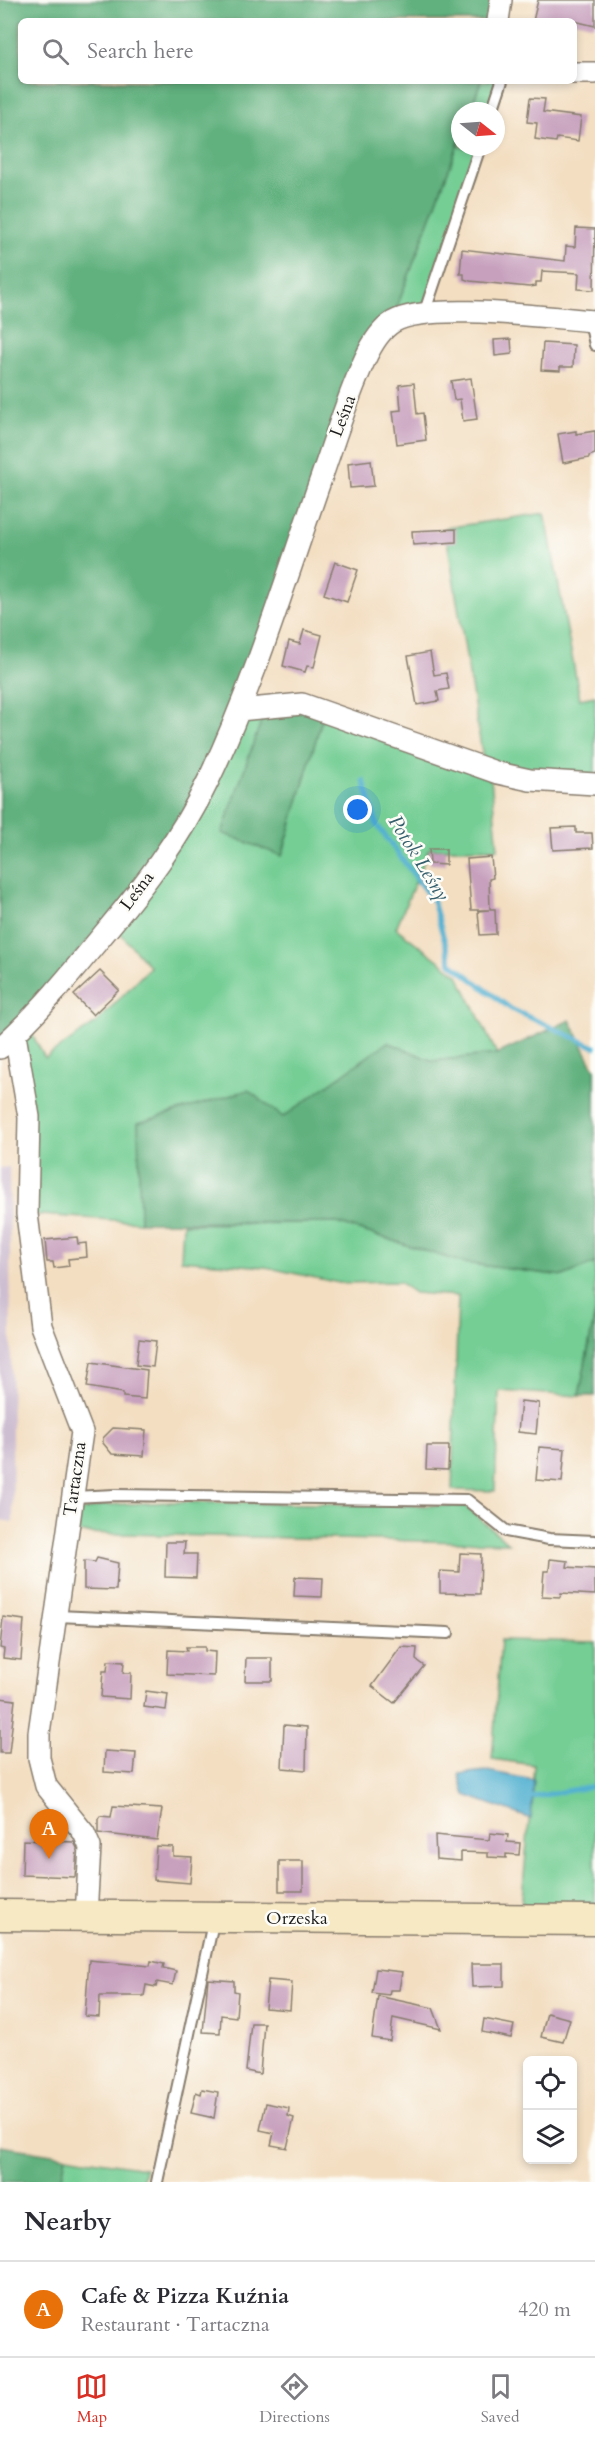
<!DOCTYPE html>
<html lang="en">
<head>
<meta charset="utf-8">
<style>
	:root { --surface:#fff; --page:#f7f7f7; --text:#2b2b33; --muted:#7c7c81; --line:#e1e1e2; --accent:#d93025 }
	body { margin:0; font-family:Cardo,serif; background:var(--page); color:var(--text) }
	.controls { position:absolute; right:18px; bottom:18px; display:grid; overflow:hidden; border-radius:9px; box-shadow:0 3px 9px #0003 }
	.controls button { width:54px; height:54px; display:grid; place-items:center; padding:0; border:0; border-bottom:2px solid var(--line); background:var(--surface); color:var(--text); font:30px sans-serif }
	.compass { position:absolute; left:451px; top:102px; width:54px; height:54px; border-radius:50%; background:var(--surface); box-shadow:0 3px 9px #0003; rotate:107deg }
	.you { position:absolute; left:358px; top:810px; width:21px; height:21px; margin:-15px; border:4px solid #fff; border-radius:50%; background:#1a73e8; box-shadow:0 0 0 9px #1a73e833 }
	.badge { display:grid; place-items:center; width:39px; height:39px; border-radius:50%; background:var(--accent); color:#fff; font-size:20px; font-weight:700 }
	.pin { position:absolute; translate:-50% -50px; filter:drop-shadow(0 2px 3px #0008) }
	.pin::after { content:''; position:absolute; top:32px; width:21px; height:18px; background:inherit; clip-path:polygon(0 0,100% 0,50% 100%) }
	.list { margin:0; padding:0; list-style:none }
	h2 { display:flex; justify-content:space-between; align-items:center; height:78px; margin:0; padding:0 24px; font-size:26px }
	h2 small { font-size:20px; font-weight:400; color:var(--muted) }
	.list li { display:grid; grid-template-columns:39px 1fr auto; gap:18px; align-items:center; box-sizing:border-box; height:96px; padding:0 24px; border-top:2px solid var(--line) }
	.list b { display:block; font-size:22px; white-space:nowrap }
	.list p { margin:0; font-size:20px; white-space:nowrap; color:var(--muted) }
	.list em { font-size:20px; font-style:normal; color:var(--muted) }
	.icon { flex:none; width:33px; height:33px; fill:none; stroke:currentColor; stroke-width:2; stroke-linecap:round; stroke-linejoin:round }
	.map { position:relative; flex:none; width:595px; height:2182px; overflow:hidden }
	.search { position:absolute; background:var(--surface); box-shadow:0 3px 9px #0003; left:18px; right:18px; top:18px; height:66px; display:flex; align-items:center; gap:15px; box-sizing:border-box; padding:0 21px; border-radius:9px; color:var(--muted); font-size:22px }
	.sheet { height:174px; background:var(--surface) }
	nav { display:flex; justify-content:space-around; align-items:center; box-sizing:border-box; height:84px; border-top:2px solid var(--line); background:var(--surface); font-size:16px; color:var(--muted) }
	nav a { display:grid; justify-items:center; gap:3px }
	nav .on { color:var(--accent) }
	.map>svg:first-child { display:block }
	.industrial { fill:#cebed1 }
	.green { fill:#75ce94; stroke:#487558; stroke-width:1.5 }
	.forest { fill:#60b17e; stroke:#3e664d; stroke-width:1.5 }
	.water { fill:#53b1d1; stroke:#386676; stroke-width:1.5 }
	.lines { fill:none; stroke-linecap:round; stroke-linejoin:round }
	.stream { stroke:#53b1d1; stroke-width:5 }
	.building { fill:#c7a0be }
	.lane-casing { stroke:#887d6e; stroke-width:14 }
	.street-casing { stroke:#887d6e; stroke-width:24 }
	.secondary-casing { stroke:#887d6e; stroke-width:33 }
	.lane { stroke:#fff; stroke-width:10 }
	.street { stroke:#fff; stroke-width:21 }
	.secondary { stroke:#f7e9c3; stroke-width:30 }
	.labels { text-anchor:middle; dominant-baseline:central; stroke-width:5; stroke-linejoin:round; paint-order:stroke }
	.street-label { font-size:18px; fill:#1c1c1c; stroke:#fdfcf7 }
	.water-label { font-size:20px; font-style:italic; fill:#355f6d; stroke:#fdfcf7 }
</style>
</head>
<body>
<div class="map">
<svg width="595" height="2182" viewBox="0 0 595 2182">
	<rect width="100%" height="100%" fill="#fdfcf7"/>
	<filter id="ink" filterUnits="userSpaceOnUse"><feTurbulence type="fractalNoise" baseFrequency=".0167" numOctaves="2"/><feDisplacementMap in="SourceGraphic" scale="12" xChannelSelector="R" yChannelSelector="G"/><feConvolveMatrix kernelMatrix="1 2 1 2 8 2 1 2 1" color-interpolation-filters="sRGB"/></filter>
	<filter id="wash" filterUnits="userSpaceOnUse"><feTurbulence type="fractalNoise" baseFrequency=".008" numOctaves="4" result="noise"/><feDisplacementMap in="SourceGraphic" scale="24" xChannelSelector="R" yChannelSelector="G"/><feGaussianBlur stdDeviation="1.35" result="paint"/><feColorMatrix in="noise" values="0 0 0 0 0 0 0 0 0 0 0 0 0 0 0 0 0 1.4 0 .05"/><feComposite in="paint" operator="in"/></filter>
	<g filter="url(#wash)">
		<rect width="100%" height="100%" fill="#f3dec1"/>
		<path class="industrial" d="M9,1167L13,1522L0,1520V1168Z"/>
		<path class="green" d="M481,81H502L492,111H470Z
			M460,139V147H480L424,314L391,323Z
			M545,513L580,699L595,696V777L522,771L483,759L445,528Z
			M266,707L282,856L324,712L491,779L498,849H429L396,928L458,975L497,1054L433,1061L388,1042L283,1118L139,1123L140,1222L27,1214L15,1035L26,1023L45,1058L97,1022L150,967L112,924L239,710Z
			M337,1223L464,1263L563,1276L595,1263V1313L579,1396L499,1391L495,1491L452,1490L458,1296L414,1293L399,1282L339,1283L265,1267L181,1260L183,1224Z
			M171,1502L465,1506L508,1543L78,1533L80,1511L105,1505Z
			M501,1640L595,1642V1910H521L534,1765L492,1759Z
			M66,2156L145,2168L142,2182H61Z"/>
		<path class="forest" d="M0,0H498V21H21V81H481L470,111H460V139L391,323L378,337L239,710L172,845L0,1041Z
			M266,707L324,712L282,856L222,833Z
			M570,1020L595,1070V1263L563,1276L464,1263L337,1223L140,1222L138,1123L248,1090L283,1117L388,1042L433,1061L497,1054Z
			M595,1313V1396H579Z
			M0,2146L66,2156L61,2182H0Z"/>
		<path class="water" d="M487,1771L534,1780L531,1819L465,1795L459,1774Z"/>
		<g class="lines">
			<path class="stream" d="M364,781L377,825L433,901L451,963L511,1009L595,1047
				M533,1797L595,1786"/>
		</g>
		<g id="blocks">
			<path class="building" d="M538,0H595V26L574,21H533Z
				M530,98L545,99L543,112L581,117L578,141L557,138L556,142L535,139L537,123L527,122Z
				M576,228L595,229L594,290L578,289L579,273L542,271L541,282H536V286L529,287L470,281L464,279V274H460L462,249L565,261L566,246L575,247Z
				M511,339L512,354L495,356L494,340Z
				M543,343L574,345L573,367H560V371L541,370Z
				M471,378L477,419L463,421L460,399L454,400L451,381Z
				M414,383L417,414L423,413L426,440L397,444L393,411L401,410L399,385Z
				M576,431V434L595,431V454L589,456V458L563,463L558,434Z
				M371,460L374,486L350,488L348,463Z
				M456,529V542L413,545L412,531Z
				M335,562L358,570L347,602L324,594Z
				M304,630L322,635L314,667L307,666L305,672L283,666L289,641L300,644Z
				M430,652L434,675L446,673L449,689L437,691L439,701L417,705L408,656Z
				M576,827V833H592L593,848L553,850L551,828Z
				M429,849H446V865L430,864Z
				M491,857L493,878L489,879L490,909H495L496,934L480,935L478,911L489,910H471L467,859Z
				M100,971L119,990L93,1015L74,995Z
				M77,1237L78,1244L86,1243L87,1257L68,1259L69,1266L54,1268L53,1262H47L45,1240Z
				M139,1339L156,1341L153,1367L136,1365Z
				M91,1362L147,1370L145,1399L123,1397V1393L87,1387Z
				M521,1401L539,1403L536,1434L518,1432Z
				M113,1428L146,1430L144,1456L112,1454L103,1443V1438Z
				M427,1446H449L448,1470L426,1469Z
				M539,1447L565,1449L562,1482L536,1480Z
				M166,1542H185L184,1554H197L196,1578L165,1577Z
				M460,1553L481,1554L480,1594L440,1593V1571L459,1572Z
				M97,1558L118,1563L116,1590L84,1589V1561L95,1562Z
				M550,1559L568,1561L567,1567L595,1569V1595L561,1593L560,1597L542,1596L544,1571H549Z
				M295,1577L323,1578L322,1597L294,1596Z
				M3,1617L24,1620L21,1660L3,1658L4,1649L0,1648Z
				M186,1647H205V1651L215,1652L214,1676L167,1674L168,1650L187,1651Z
				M401,1647L417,1648L416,1660L424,1666L394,1703L372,1686Z
				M246,1658H272V1681H245Z
				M108,1661L124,1662L123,1673H131L130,1699L101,1697L103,1671H107Z
				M146,1691L168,1694L166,1710L144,1707Z
				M0,1698L15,1700L9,1753H0Z
				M284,1725L307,1727L306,1770L282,1768Z
				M105,1751L136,1753L134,1774L104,1772Z
				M113,1806L162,1809L157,1840L98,1833V1819L100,1816L111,1817Z
				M490,1833L508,1835L507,1842L520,1843L519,1855L506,1854V1858L488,1857V1853L461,1852V1861L436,1859L435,1835L489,1840Z
				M23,1840L74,1842L77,1848L75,1877L22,1875Z
				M156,1846L173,1847V1856L192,1857L190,1883L154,1880Z
				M279,1861H303V1891H279Z
				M89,1960L150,1966L151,1961L164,1964L163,1968L176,1971L173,1985L157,1982L156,1987L146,1985L144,1996H100L99,2017L85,2016Z
				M471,1964H504V1986L472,1987Z
				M376,1969L402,1972L399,1990H390L389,1995L372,1993Z
				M208,1979L234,1981V1991L238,1992L236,2017L221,2015L220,2033L203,2032Z
				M268,1980L292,1982L290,2010L265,2008Z
				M378,1996L433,2008L441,2029L393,2018L390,2041L372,2038Z
				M547,2013L570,2019L563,2042L541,2037Z
				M484,2019L514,2025L511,2038L482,2032Z
				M251,2023H264L260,2074L246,2071Z
				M202,2089L218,2092L214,2118L191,2113L196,2092L201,2094Z
				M266,2103L289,2108L288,2116L294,2118L287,2148L271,2145L274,2133L260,2130Z"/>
		</g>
	</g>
	<g filter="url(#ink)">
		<use href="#blocks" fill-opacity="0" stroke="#887d6e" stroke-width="1.5"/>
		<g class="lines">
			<g class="lane-casing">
				<path id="lane" d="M492,111L502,81
					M424,314L480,147
					M590,321L595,345
					M73,1497L115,1495L467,1500L506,1531L549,1539L595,1541
					M57,1616L448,1633
					M157,2182L214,1918"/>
			</g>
			<g class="street-casing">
				<path id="street" d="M498,21L501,0
					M574,73H595
					M239,710L302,704L498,773L530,780L595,784
					M15,1035L29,1117L27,1214L41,1326L82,1432L39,1733V1758L46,1786L84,1833L90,1847L86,1915
					M0,1048C38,1014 70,975 102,936C142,888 181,838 208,781C253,687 284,585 318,487C333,445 346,400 365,359C371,346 380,330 393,322C427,301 552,318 595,321"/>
			</g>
			<g class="secondary-casing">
				<path id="secondary" d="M0,1915L595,1920"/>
			</g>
			<use href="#lane" class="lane"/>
			<use href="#street" class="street"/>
			<use href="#secondary" class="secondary"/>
		</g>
	</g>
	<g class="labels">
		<g class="street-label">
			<text transform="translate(343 416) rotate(-69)">Leśna</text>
			<text transform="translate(137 891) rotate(-53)">Leśna</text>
			<text transform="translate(75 1479) rotate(-82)">Tartaczna</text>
			<text x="297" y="1918">Orzeska</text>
		</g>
		<g class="water-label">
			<text transform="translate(419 858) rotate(58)">Potok Leśny</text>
		</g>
	</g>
</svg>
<div class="controls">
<button><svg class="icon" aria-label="locate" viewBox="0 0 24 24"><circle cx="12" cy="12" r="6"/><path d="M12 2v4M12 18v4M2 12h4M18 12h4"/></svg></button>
<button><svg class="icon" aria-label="layers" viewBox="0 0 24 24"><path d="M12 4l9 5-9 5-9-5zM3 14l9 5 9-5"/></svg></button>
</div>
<svg class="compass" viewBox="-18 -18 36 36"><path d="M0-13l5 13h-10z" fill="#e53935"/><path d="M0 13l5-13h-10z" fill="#7c7c81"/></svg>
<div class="you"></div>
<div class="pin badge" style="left:49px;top:1859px;background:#e8710a">A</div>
<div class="search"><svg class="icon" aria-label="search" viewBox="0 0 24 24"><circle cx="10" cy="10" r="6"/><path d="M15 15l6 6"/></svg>Search here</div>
</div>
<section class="sheet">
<h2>Nearby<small></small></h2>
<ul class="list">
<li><span class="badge" style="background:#e8710a">A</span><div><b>Cafe &amp; Pizza Kuźnia</b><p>Restaurant · Tartaczna</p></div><em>420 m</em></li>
</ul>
</section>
<nav>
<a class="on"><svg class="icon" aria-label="map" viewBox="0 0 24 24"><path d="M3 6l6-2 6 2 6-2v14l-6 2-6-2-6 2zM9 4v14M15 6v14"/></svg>Map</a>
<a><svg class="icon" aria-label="directions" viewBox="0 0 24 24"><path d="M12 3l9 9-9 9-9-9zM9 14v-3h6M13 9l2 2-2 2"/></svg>Directions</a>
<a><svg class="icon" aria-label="saved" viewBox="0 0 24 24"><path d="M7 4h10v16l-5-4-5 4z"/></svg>Saved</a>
</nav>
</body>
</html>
